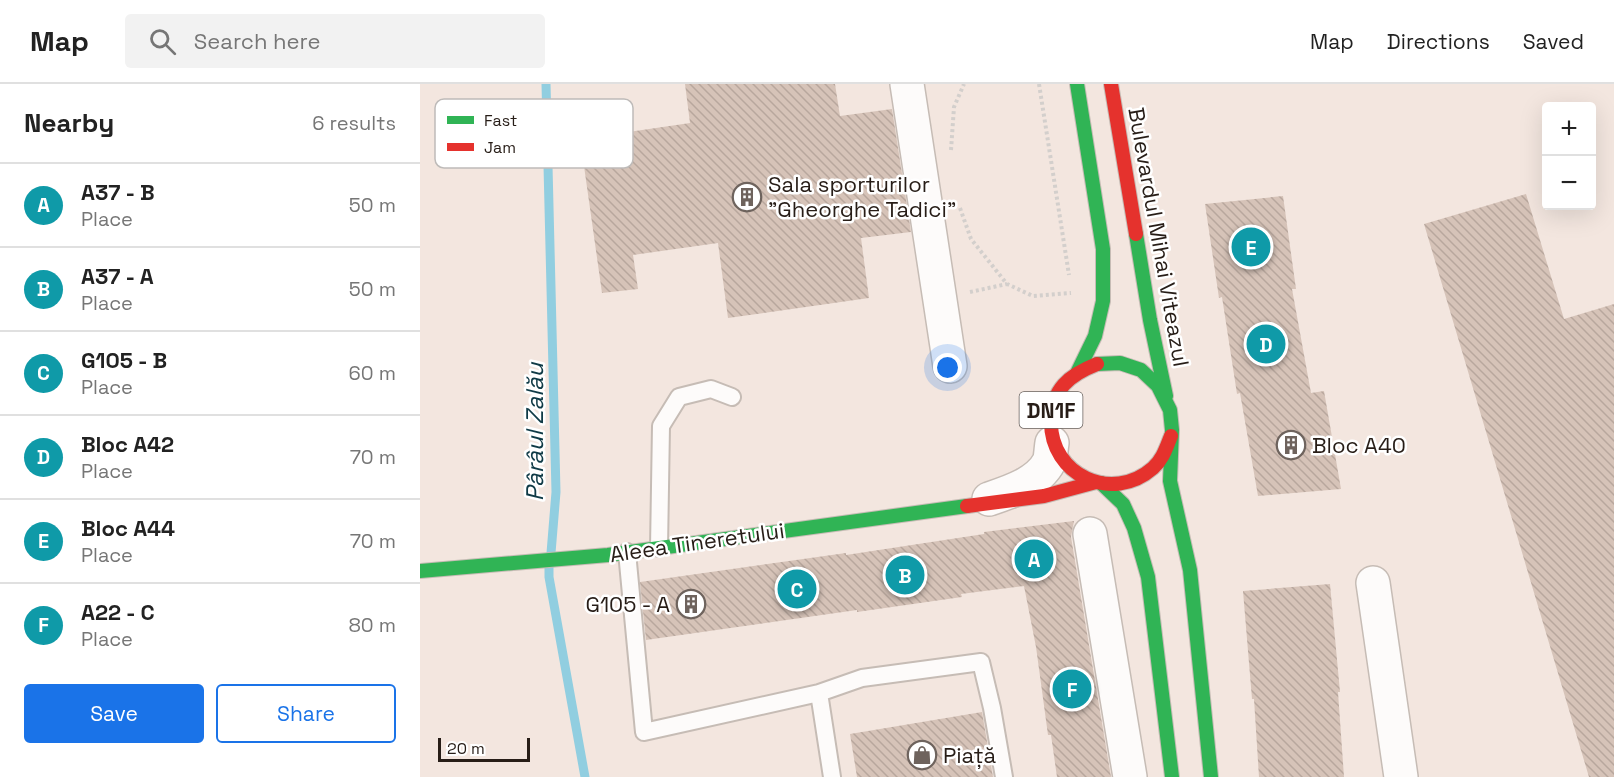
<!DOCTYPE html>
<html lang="en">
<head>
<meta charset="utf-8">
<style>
	:root { --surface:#fff; --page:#f2f2f2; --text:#222; --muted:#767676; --line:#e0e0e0; --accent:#1a73e8 }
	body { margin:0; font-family:"Space Grotesk",sans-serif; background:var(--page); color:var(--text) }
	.controls { position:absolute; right:18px; top:18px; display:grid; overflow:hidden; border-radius:6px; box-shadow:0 6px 24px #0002 }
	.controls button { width:54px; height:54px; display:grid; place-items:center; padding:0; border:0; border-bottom:2px solid var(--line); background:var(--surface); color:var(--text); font:30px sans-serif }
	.scale { position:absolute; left:18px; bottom:15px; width:92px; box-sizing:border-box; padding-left:6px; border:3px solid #271d17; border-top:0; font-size:16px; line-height:21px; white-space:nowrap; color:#271d17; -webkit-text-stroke:4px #fff; paint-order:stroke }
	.you { position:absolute; left:528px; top:284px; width:21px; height:21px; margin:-15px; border:4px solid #fff; border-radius:50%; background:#1a73e8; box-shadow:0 0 0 9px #1a73e833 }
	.badge { display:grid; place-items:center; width:39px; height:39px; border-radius:50%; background:var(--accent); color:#fff; font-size:20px; font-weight:700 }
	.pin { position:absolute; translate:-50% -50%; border:3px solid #fff; box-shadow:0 2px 6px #0006 }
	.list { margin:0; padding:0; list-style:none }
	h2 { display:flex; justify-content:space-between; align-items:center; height:78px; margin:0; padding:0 24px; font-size:26px }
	h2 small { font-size:20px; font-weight:400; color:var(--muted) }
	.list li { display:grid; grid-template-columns:39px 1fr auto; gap:18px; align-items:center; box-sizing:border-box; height:84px; padding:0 24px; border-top:2px solid var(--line) }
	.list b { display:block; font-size:22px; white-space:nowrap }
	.list p { margin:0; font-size:20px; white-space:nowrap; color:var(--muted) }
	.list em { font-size:20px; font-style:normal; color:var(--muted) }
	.actions { display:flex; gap:12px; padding:18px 24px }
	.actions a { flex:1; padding:14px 0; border:2px solid var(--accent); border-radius:6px; text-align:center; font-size:21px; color:var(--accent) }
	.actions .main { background:var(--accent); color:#fff }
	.icon { flex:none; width:33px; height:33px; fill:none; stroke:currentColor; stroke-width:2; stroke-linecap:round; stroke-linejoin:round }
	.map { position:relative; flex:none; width:1194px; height:693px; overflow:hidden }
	header { display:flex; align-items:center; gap:36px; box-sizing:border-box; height:84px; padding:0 30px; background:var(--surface); border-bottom:2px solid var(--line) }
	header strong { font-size:28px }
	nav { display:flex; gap:33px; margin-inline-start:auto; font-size:21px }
	.search { width:420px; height:54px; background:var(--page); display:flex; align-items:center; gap:15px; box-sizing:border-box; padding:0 21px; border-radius:6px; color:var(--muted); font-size:22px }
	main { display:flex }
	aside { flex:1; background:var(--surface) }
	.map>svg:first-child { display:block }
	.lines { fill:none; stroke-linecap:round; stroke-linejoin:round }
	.stream { stroke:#91cee0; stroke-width:9 }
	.building { fill:url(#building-back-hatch) }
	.lane-casing { stroke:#c6bcb5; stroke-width:20 }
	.street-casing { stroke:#c6bcb5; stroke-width:36 }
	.fast-casing { stroke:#c6bcb5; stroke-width:16 }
	.jam-casing { stroke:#c6bcb5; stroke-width:16 }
	.path { stroke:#d3cfcc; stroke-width:4; stroke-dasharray:3 3; stroke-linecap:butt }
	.lane { stroke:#fdfbfa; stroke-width:16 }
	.street { stroke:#fdfbfa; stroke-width:33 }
	.fast { stroke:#30b455; stroke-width:14 }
	.jam { stroke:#e5322d; stroke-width:14 }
	.labels { text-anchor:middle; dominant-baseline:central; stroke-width:5; stroke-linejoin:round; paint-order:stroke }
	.shield { fill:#fff; stroke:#68615d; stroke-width:1.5 }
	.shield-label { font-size:21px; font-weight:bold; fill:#271d17 }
	.poi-label { font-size:22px; fill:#271d17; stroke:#fff; text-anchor:start }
	.street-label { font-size:22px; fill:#271d17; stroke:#fff }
	.water-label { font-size:24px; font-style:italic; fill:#0f3a46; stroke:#fff }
	.key { fill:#fff; stroke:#bebbb9; stroke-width:1.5 }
	.key-label { font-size:16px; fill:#271d17 }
</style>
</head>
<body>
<header>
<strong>Map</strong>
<div class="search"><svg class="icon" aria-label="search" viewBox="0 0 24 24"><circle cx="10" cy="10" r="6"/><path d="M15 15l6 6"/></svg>Search here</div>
<nav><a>Map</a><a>Directions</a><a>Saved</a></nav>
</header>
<main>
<aside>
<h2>Nearby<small>6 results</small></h2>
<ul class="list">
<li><span class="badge" style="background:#0f9aa8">A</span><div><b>A37 - B</b><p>Place</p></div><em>50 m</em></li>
<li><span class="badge" style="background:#0f9aa8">B</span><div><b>A37 - A</b><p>Place</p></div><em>50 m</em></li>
<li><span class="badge" style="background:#0f9aa8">C</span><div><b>G105 - B</b><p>Place</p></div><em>60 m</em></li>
<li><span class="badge" style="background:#0f9aa8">D</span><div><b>Bloc A42</b><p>Place</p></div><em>70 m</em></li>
<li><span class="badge" style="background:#0f9aa8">E</span><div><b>Bloc A44</b><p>Place</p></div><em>70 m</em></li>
<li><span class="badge" style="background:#0f9aa8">F</span><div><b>A22 - C</b><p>Place</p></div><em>80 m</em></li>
</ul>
<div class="actions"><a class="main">Save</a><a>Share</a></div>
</aside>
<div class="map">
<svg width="1194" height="693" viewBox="0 0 1194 693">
	<defs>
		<pattern id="building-back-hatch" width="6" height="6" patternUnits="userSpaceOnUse" patternTransform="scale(1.5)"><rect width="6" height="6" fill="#d6c3b8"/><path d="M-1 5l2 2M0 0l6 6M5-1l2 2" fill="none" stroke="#b8a79d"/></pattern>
	</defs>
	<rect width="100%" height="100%" fill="#f3e6df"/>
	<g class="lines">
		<path class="stream" d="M126,0L136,408L131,469
			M129,483V493L165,693"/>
	</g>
	<path class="building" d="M265,0H415L420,32L472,25L491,148L441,154L449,214L308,234L298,159L213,171L218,205L182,209L162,68L190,64L188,51L270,39Z
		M1106,110L1144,235L1194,220V693H1169L1004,140Z
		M863,112L876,205H872L891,309L904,307L921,405L838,412L820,309L817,310L802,213L799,214L785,120Z
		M654,437L651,453L691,693H637L631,651H628L616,563L604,502L541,510L542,513L437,528V526L226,556L220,498L426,469V471L564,450V448Z
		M910,500L920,608H918L924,693H839L834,615H832L823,507Z
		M562,628L573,693H437L430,650Z"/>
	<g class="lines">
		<g class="lane-casing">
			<path id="lane" d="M239,464L241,342L259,313L291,305L312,313
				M207,468L224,648L399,609L442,594L561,578L572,624L584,693
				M399,609L412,693"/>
		</g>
		<g class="street-casing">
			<path id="street" d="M487,0L530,282
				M569,415C590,408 618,399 629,378C631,373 631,364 632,359
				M670,450L710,693
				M953,499L981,693"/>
		</g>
		<g class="fast-casing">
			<path id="fast" d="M657,0L683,165V217L675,252L658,287
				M716,150L730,236L746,312
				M677,280L700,279L721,286L738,302L750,326L752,346L750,397L770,486L791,693
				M681,399L703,420L714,444L728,493L752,693
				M0,487L188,471L547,422"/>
		</g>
		<g class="jam-casing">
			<path id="jam" d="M691,0L716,150
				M677,280C649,291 632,305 631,337C630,391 692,420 733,384C743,375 746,364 751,352
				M547,422L624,412L676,398"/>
		</g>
		<path class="path" d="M619,0L649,191
			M531,66L534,23L544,0
			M540,124L551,155L587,200L613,212L651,209
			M550,208L587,200"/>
		<use href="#lane" class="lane"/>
		<use href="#street" class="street"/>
		<use href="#fast" class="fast"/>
		<use href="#jam" class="jam"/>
	</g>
	<defs>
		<g id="building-ring" transform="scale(1.5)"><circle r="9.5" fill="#fff" stroke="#6e635d" stroke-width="1.5"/><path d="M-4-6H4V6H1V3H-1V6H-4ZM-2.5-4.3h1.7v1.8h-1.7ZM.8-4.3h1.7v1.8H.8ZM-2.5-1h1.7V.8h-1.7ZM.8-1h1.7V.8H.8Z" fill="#6e635d"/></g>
		<g id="shop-ring" transform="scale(1.5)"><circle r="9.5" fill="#fff" stroke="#6e635d" stroke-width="1.5"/><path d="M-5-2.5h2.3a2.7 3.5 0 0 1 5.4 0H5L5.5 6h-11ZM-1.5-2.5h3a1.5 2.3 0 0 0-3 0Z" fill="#6e635d"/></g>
	</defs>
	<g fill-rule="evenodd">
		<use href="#building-ring" x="327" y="113"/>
		<use href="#building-ring" x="871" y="361"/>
		<use href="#building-ring" x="271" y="520"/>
		<use href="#shop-ring" x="502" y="671"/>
	</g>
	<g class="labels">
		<rect class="shield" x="599.5" y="308" width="63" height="36" rx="4.5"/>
		<g class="shield-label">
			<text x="631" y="326">DN1F</text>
		</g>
		<g class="poi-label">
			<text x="348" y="100">Sala sporturilor<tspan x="348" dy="25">"Gheorghe Tadici"</tspan></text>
			<text x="892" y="361">Bloc A40</text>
			<text x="250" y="520" text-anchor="end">G105 - A</text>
			<text x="523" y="671">Piață</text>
		</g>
		<g class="street-label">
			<text transform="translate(739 153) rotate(80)">Bulevardul Mihai Viteazul</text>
			<text transform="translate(277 458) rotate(-8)">Aleea Tineretului</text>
		</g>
		<g class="water-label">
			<text transform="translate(114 348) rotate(-90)">Pârâul Zalău</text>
		</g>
	</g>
	<rect x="15" y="15" width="198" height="69" rx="9" class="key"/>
	<rect x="27" y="32" width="27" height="8" fill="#30b455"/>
	<rect x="27" y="59" width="27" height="8" fill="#e5322d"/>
	<g class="key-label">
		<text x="64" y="42">Fast</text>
		<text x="64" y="69">Jam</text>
	</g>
</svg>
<div class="controls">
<button>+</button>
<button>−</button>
</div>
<div class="scale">20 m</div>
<div class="you"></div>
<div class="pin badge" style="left:614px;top:475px;background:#0f9aa8">A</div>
<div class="pin badge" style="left:485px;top:491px;background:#0f9aa8">B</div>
<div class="pin badge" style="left:377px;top:505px;background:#0f9aa8">C</div>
<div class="pin badge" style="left:846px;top:260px;background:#0f9aa8">D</div>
<div class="pin badge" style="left:831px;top:163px;background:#0f9aa8">E</div>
<div class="pin badge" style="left:652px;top:605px;background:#0f9aa8">F</div>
</div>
</main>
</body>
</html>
